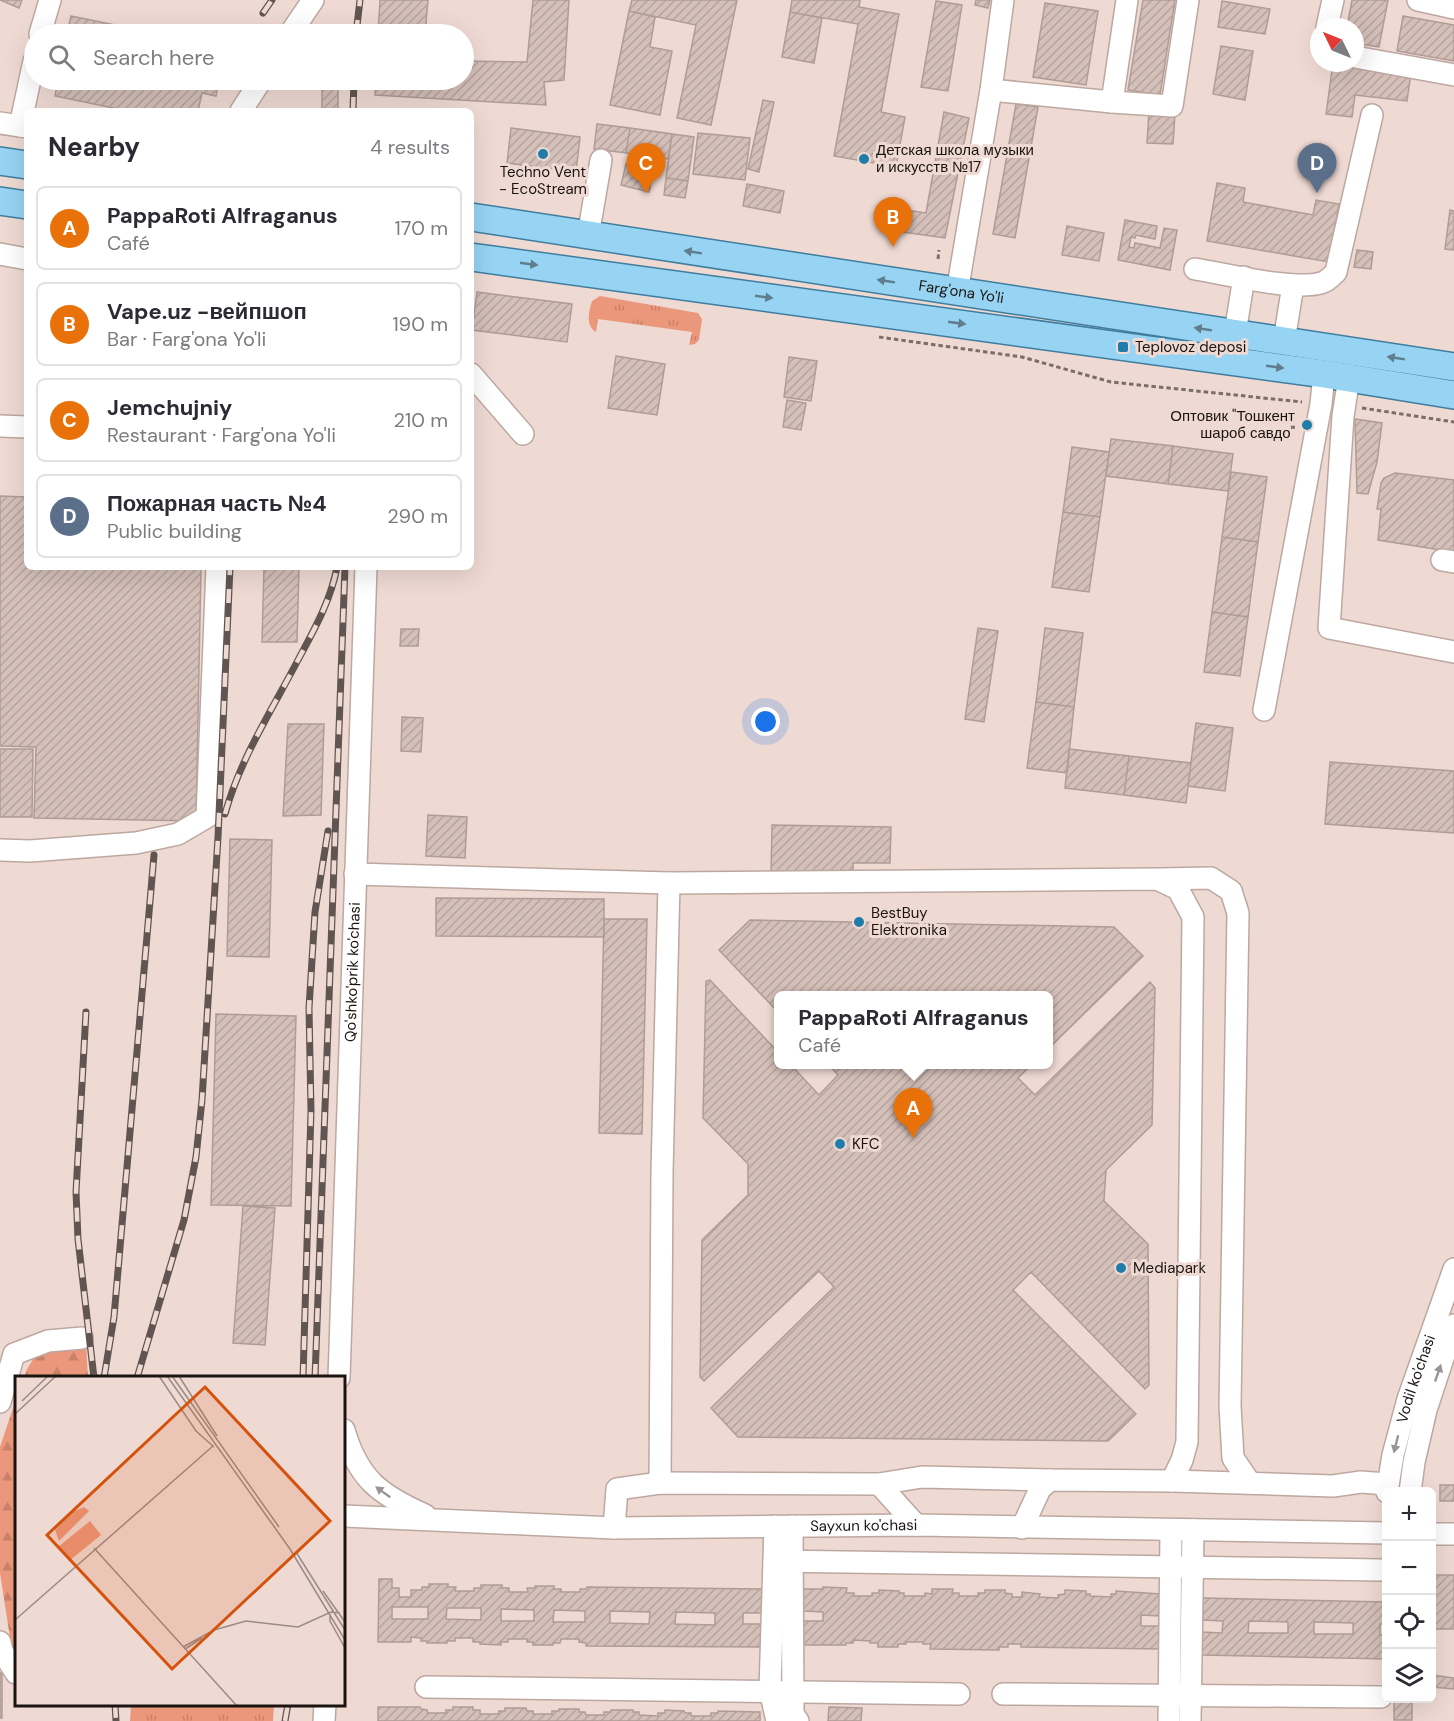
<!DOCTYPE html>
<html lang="en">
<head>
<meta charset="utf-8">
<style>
	:root { --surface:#fff; --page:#f2f2f3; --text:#2b2b33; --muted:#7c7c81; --line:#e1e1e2; --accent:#db2777 }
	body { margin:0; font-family:"DM Sans",sans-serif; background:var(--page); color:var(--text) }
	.controls { position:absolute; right:18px; bottom:18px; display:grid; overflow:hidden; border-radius:9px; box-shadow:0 6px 24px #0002 }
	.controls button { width:54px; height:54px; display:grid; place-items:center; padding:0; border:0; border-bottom:2px solid var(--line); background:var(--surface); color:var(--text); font:30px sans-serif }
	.compass { position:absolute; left:1310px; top:18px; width:54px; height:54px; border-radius:50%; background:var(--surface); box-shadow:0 6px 24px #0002; rotate:313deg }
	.you { position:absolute; left:766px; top:722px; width:21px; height:21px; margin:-15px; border:4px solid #fff; border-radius:50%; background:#1a73e8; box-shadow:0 0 0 9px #1a73e833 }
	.badge { display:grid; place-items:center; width:39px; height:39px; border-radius:50%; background:var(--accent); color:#fff; font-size:20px; font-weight:700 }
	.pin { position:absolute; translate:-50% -50px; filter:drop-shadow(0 2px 3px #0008) }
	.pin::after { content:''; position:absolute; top:32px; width:21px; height:18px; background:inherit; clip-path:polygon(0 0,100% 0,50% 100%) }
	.popup { position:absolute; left:774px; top:991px; width:279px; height:78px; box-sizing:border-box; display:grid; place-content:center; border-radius:9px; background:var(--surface); filter:drop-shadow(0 2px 4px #0005); font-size:20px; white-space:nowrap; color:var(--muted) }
	.popup b { font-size:22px; color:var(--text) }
	.popup::after { content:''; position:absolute; left:50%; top:100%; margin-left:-12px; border:12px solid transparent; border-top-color:var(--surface) }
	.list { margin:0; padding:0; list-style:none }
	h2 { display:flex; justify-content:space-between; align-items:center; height:78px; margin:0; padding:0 24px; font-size:26px }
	h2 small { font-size:20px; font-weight:400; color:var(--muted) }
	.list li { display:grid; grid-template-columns:39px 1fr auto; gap:18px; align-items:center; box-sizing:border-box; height:84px; margin:0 12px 12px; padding:0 12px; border:2px solid var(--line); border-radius:9px }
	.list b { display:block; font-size:22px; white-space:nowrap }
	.list p { margin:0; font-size:20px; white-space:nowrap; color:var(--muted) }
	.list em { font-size:20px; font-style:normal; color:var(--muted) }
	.icon { flex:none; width:33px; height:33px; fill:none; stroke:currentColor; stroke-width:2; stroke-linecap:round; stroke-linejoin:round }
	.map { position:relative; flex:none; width:1454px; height:1721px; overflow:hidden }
	.search { position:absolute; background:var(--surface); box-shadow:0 6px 24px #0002; left:24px; top:24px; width:450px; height:66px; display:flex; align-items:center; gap:15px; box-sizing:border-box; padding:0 21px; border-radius:33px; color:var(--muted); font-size:22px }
	.panel { position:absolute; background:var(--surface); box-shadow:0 6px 24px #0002; left:24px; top:108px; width:450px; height:462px; border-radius:9px }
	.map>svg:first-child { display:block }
	.grass { fill:url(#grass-tufts) }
	.forest { fill:url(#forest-firs) }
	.building { fill:url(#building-hatch); stroke:#b09c96; stroke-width:1.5; fill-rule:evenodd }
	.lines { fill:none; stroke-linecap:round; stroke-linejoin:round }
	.minor-casing { stroke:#bca8a1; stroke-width:24 }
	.major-casing { stroke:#3f7d9e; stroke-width:30 }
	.path { stroke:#7b6e69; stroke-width:3; stroke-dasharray:4.5 3; stroke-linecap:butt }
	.minor { stroke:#fff; stroke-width:21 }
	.major { stroke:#97d3f2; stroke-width:27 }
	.rail-casing { stroke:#615551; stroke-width:7 }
	.rail { stroke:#efdad3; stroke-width:4.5; stroke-dasharray:14; stroke-linecap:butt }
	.oneway { fill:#5f7d8d }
	.oneway2 { fill:#989594 }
	.poi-dot { fill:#207daa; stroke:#efdad3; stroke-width:2 }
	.labels { text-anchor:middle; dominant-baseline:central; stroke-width:6; stroke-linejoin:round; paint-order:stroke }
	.poi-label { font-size:15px; fill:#1b1411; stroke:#efdad3; text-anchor:start }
	.street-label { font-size:15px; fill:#1b1411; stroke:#efdad3 }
	.inset-road { fill:none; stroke:#9a8b85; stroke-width:1.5 }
	.view { fill:#d4520c; fill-opacity:0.15; stroke:#d4520c; stroke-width:3 }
	.inset-edge { fill:none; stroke:#1b1411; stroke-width:3 }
</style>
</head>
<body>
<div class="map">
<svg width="1454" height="1721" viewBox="0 0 1454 1721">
	<defs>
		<pattern id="grass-tufts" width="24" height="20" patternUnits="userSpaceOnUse" patternTransform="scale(1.5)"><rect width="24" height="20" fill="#eb977b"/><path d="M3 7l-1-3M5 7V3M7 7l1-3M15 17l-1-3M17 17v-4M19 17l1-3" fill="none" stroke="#c98169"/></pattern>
		<pattern id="forest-firs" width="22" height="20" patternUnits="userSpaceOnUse" patternTransform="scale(1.5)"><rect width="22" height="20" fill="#eb977b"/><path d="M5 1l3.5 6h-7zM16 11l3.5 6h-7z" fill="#c98169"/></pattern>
		<pattern id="building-hatch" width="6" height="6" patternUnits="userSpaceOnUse" patternTransform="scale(1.5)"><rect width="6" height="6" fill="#d5c0b9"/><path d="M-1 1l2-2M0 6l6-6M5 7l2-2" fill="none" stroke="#b6a49e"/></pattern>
	</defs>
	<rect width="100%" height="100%" fill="#efdad3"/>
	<path class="grass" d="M600,296L698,313L702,319L699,340L695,344L689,345L692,332L598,319L596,332C585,325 589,311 592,301Z
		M131,1705V1704L274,1705L273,1721H130Z"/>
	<path class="forest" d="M86,1345L88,1377L24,1378L27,1369L37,1353Z
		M16,1399V1651L11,1644L0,1573V1447Z"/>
	<path class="building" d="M0,0H22L19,8Z
		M380,0H428L425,34H378Z
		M533,0H569L564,80L544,82L546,105L375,95L376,80H464V61L527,62Z
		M632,0H737L711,125L677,118L696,25L629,11Z
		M792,0H860L859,7L899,14L881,112L905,117L896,167L834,156L858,24L790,12Z
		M976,0H990L988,8L975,5Z
		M1143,0H1175L1160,95L1128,90Z
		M1352,0H1388L1379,47L1355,43V27H1347Z
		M936,1L962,5L948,91L921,87Z
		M1222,1L1270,9L1265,34L1218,27Z
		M1045,3L1098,11L1086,85L1033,77Z
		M629,11L655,17L650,47L672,51L660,115L610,105Z
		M790,12L822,18L814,63L782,57Z
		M71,16L159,34H67Z
		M1403,16L1454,25V61L1397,51Z
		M1221,46L1253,51L1245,100L1213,94Z
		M1333,63L1411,73L1407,101L1355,95L1352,117L1326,114Z
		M58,80H219L216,96L202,93L198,111H128L55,96Z
		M322,80H338V111H322Z
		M763,100L774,102L759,172L748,169Z
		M1016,104L1038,107L1015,238L993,234Z
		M1149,111L1175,113L1173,144L1147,143Z
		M944,112L969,118L945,238L896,231L900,209L926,213Z
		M597,124L630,128L626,153L594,149Z
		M511,128L580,137L576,172L507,163Z
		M630,128L672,134L668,159L626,153Z
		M698,133L750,138L745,180L693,174Z
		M672,134L694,137L688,181L666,178Z
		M626,164L654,170L649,192L621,185Z
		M666,178L688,181L685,198L664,195Z
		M1217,183L1245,188L1243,202L1313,215L1316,200L1339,204L1329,262L1207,241Z
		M747,184L784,191L780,213L743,206Z
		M1450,210L1454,211V250L1445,249Z
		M1125,220L1157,226L1155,239L1136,235L1135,238L1131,237L1129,247L1134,248L1135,243L1160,248L1164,228L1177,230L1170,270L1118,260Z
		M1067,226L1104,233L1099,261L1062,255Z
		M1357,250L1373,252L1371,269L1354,267Z
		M477,292L572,304L567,342L472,330Z
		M616,356L665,364L657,415L608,408Z
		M789,357L817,361L811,401L784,397Z
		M787,400L806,403L801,430L783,427Z
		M1355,419L1382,423L1377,462L1368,494L1357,493Z
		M1111,439L1173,446L1168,484L1106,476Z
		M1173,446L1233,454L1228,491L1168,484Z
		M1072,447L1109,452L1100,517L1063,512Z
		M1231,472L1267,477L1258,542L1222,537Z
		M1395,473L1454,480V552L1378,540L1381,509H1377L1381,483L1384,478Z
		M0,496L27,497V567H201L196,821L34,818L36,747L0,746Z
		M1063,512L1100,517L1089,592L1052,587Z
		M1222,537L1258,542L1248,617L1212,612Z
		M264,567H299L297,642H262Z
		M1212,612L1248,617L1240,676L1204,672Z
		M978,628L998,631L984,722L965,719Z
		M1045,628L1083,633L1074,707L1036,702Z
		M401,629H419L418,646H400Z
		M1036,702L1074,707L1067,773L1027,768Z
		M402,717L423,718L421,752L401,751Z
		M1196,723L1233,728L1225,791L1188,786Z
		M288,724H324L321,815L283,816Z
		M0,749H33L32,817H0Z
		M1069,749L1129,756L1124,795L1065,788Z
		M1129,756L1191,763L1186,803L1124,795Z
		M1330,762L1454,771V833L1325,824Z
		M428,815L467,817L465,858L426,856Z
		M772,825L891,827L890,863H853V874L771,873Z
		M230,839L272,840L269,957L227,956Z
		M436,898L604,899V937L436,936Z
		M604,919H647L642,1134L599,1133Z
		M750,920L1114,927L1143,956L1048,1049V996H778V1012L719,950Z
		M710,980L778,1052V1064H790L819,1095L838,1075L828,1064H1032L1018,1078L1035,1095L1150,982L1155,988L1152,1125L1106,1170L1104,1201L1148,1244L1149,1385L1145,1389L1031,1272L1013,1290L1136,1414L1108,1441L738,1437L711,1408L834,1287L819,1271L704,1381L700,1377L702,1240L748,1195V1164L703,1118L706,981Z
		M216,1014L296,1016L291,1206L211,1205Z
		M243,1206L275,1208L265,1345L233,1343Z
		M1440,1485H1454V1501H1440Z
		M1432,1575H1454V1629H1432Z
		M379,1579H392V1588H399V1597H411V1590H422V1587H429V1584H448V1587H456L455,1591H474V1588H481V1585H502V1588H509V1592H528L527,1588H535V1586H554V1589H561V1592H580V1589H586L587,1587L763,1589L762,1613H743V1624H762V1647L586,1646V1643L579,1642V1639H561L560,1643H553V1645H533V1642H527V1639H508V1642H501V1645L480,1644V1642H473V1638H455V1641H447V1643H427V1641H421V1638L411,1637V1642H378ZM392,1607H428V1619H392ZM447,1608H481V1620L446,1619ZM501,1609L534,1610V1621H501ZM554,1610L585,1611V1622H553ZM610,1611L650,1612L649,1624L610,1623ZM676,1612L715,1613V1625L675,1624Z
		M823,1587L847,1588L846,1593H854V1596H872V1593H879V1590L899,1591V1593H904V1596H925V1593L932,1594V1589H953L952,1593H959V1596H978V1593H985V1590H1005V1593L1012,1594V1597H1022V1592L1040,1594L1039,1597L1058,1598V1595L1065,1594V1590L1086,1591V1594H1090V1596L1111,1597V1594H1116V1591L1161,1594L1160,1616L1141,1615V1626H1160V1649L1021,1647V1644H1008V1647H999V1650L930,1649L931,1644H923V1642H906V1644H898V1647H878V1643H870V1641L854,1640L853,1643H846V1645H803V1621H823V1612L803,1611V1589H823Z
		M1203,1598L1386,1602V1624H1380V1635H1386V1659L1202,1655V1632L1222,1633L1223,1621L1203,1620ZM1249,1621L1288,1622V1633H1248ZM1314,1622L1353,1623V1634H1314Z
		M0,1673H2V1718H0Z
		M1432,1675L1454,1678V1689L1432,1687Z
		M1394,1698H1412V1720H1394Z
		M378,1707H420L421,1709L427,1710L428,1713H446V1710H453V1707H473V1710H480V1714H498L499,1711H505V1708H526L527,1711H533V1714H552V1711H559V1709H579V1712H585L586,1715H604V1712H611V1710H633V1712H639V1715L658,1716V1713H665V1710L684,1711L685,1713H691V1716H711V1713H718V1711L760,1712V1721H378Z
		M829,1707L862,1708L861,1721H828Z"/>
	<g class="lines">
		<g class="minor-casing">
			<g id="minor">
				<path d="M1418,0L1454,8"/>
				<path d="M1327,27L1333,0"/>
				<path d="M40,34L50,0"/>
				<path d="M290,34L313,0"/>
				<path d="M1355,57L1454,75"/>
				<path d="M991,90L1112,102L1127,0"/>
				<path d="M1112,102L1172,106L1188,0"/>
				<path d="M241,111L261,80"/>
				<path d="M0,123L27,127"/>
				<path d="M20,126L34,61"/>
				<path d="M588,236L601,160"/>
				<path d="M0,254L27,259"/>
				<path d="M1195,269C1227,274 1292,291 1321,283C1328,281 1332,276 1336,272L1372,115"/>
				<path d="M957,292L991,90L1003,0"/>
				<path d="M1235,333L1244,277"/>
				<path d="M1284,341L1293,285"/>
				<path d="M471,374L523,434"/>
				<path d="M1349,378L1343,416L1329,628L1454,652"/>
				<path d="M0,426L27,427"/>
				<path d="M1442,560L1454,562"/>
				<path d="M1264,710L1321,404L1324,374"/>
				<path d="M0,850L30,851L136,843L178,834L207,817L217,567"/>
				<path d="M355,874L669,883L1157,879L1178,889L1193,917L1187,1442L1182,1460L1172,1481L1050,1480L1040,1489L1022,1528"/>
				<path d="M1161,879L1211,878L1231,891L1238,913L1230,1406L1233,1458L1250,1483"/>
				<path id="s1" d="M339,1378L366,567"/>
				<path d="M0,1402L14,1354L48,1341L82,1338"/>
				<path d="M344,1430C358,1479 380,1495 425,1515"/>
				<path d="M1172,1481L1333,1486L1361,1482L1387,1484"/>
				<path d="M660,1483L662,1173L669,883"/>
				<path d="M879,1484L916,1525"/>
				<path id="s2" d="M1387,1492L1393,1455L1408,1399L1454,1269"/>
				<path d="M1410,1492L1414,1462L1426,1410L1454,1325"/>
				<path id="s3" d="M344,1516L614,1528L916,1525L1386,1533"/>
				<path d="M775,1526L770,1690L777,1721"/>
				<path d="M792,1526L793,1714L798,1721"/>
				<path d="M614,1528L617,1489L660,1483L879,1484L922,1477L1050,1480"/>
				<path d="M1432,1534H1454"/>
				<path d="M774,1561L1381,1570"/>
				<path d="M0,1642L2,1651L16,1673"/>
				<path d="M426,1687L959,1694"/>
				<path d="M1003,1694L1381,1697"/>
				<path d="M324,1721L325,1704"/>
				<path d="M1169,1721L1171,1530"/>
				<path d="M1190,1721L1193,1530"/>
			</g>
		</g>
		<g class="major-casing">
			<g id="major">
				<path d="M0,161L27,165"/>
				<path d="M0,201L27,205"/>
				<path id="s4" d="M471,217L1454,367"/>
				<path d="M471,257L1324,374L1454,395"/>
			</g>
		</g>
		<path class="path" d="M938,259L939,250
			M879,337L1022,357L1111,382L1302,402
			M1362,408L1454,422"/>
		<use href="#minor" class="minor"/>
		<use href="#major" class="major"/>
		<g class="rail-casing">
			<path id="rail" d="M263,13L272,0
				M356,34L360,0
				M353,111L354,80
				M225,814C240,759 272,710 298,660C314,630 331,600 337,567
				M86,1012L76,1192L78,1239L94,1378
				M104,1378L114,1317L154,855
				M137,1378L184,1220L196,1157L202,1100L218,837L230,567
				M303,1378L311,1111L309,1008L315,912L328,831
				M315,1378L345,567
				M115,1704L116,1721
				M285,1721L288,1704"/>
		</g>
		<use href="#rail" class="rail"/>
	</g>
	<defs><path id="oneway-solid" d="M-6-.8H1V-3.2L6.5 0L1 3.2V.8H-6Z" transform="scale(1.5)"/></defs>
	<g class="oneway">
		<use href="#oneway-solid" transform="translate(693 252) rotate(-171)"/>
		<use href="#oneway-solid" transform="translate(529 264) rotate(8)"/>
		<use href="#oneway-solid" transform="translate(886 281) rotate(-171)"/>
		<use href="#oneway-solid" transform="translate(764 297) rotate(8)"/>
		<use href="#oneway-solid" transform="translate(957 323) rotate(8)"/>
		<use href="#oneway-solid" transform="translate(1203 329) rotate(-171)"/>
		<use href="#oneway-solid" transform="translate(1396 358) rotate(-171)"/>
		<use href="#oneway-solid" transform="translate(1275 367) rotate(8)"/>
	</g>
	<g class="oneway2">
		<use href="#oneway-solid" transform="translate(1438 1373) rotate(-71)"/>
		<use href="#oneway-solid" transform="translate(1396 1444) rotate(104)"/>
		<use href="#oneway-solid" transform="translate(383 1492) rotate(-144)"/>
	</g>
	<g class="poi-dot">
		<circle cx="543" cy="154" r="6"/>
		<circle cx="864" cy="159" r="6"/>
		<rect x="1117" y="341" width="12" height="12" rx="3"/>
		<circle cx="1307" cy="425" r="6"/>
		<circle cx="859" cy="922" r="6"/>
		<circle cx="840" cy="1144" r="6"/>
		<circle cx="1121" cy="1268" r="6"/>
	</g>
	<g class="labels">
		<g class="poi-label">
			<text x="876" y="150">Детская школа музыки<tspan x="876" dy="17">и искусств №17</tspan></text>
			<text x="543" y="172" text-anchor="middle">Techno Vent<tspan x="543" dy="17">- EcoStream</tspan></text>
			<text x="1135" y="347">Teplovoz deposi</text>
			<text x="1295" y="416" text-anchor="end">Оптовик "Тошкент<tspan x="1295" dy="17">шароб савдо"</tspan></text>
			<text x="871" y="913">BestBuy<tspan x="871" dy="17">Elektronika</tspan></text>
			<text x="852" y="1144">KFC</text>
			<text x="1133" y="1268">Mediapark</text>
		</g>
		<g class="street-label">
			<text stroke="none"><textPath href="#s4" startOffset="496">Farg'ona Yo'li</textPath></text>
			<text stroke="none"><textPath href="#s1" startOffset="406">Qo'shko'prik ko'chasi</textPath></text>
			<text stroke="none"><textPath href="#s2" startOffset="117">Vodil ko'chasi</textPath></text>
			<text stroke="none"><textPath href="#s3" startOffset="520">Sayxun ko'chasi</textPath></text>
		</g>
	</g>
	<g transform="translate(15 1376)">
		<rect width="330" height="330" fill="#efdad3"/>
		<path d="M75,145L86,159L54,185L43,171Z" fill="#eb977b"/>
		<path d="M69,131L74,135L44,165L40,154L57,136Z" fill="#eb977b"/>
		<path class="inset-road" d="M144,0L181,55L199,71M152,0L275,173L330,264M157,0L264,151M164,0L202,60M7,25L33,0M0,38L41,0M79,172L222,330M281,176L330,254M308,215L330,246M315,238V245L330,272M0,244L198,70M168,271L199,254L231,245L283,251L316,236L325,237M170,273L187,262"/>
		<path class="view" d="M190,11L315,145L157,293L32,159Z"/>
		<rect width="330" height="330" class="inset-edge"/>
	</g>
</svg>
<div class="controls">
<button>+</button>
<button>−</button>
<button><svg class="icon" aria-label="locate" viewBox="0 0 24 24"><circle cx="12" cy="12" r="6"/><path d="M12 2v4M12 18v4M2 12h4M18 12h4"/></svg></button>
<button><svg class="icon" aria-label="layers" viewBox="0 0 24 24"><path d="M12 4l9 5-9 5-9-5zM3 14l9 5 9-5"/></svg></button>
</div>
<svg class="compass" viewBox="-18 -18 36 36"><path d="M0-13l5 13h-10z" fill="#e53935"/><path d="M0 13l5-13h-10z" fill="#7c7c81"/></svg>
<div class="you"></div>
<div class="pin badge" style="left:913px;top:1138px;background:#e8710a">A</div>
<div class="popup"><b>PappaRoti Alfraganus</b>Café</div>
<div class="pin badge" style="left:893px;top:247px;background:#e8710a">B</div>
<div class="pin badge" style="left:646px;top:193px;background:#e8710a">C</div>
<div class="pin badge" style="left:1317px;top:193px;background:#5c6f8a">D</div>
<div class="search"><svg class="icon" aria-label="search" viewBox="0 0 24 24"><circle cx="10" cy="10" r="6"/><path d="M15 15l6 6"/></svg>Search here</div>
<section class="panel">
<h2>Nearby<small>4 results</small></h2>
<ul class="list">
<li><span class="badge" style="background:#e8710a">A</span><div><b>PappaRoti Alfraganus</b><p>Café</p></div><em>170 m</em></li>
<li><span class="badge" style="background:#e8710a">B</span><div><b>Vape.uz -вейпшоп</b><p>Bar · Farg'ona Yo'li</p></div><em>190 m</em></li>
<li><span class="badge" style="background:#e8710a">C</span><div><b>Jemchujniy</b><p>Restaurant · Farg'ona Yo'li</p></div><em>210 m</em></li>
<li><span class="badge" style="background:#5c6f8a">D</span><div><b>Пожарная часть №4</b><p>Public building</p></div><em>290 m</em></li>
</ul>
</section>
</div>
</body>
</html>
